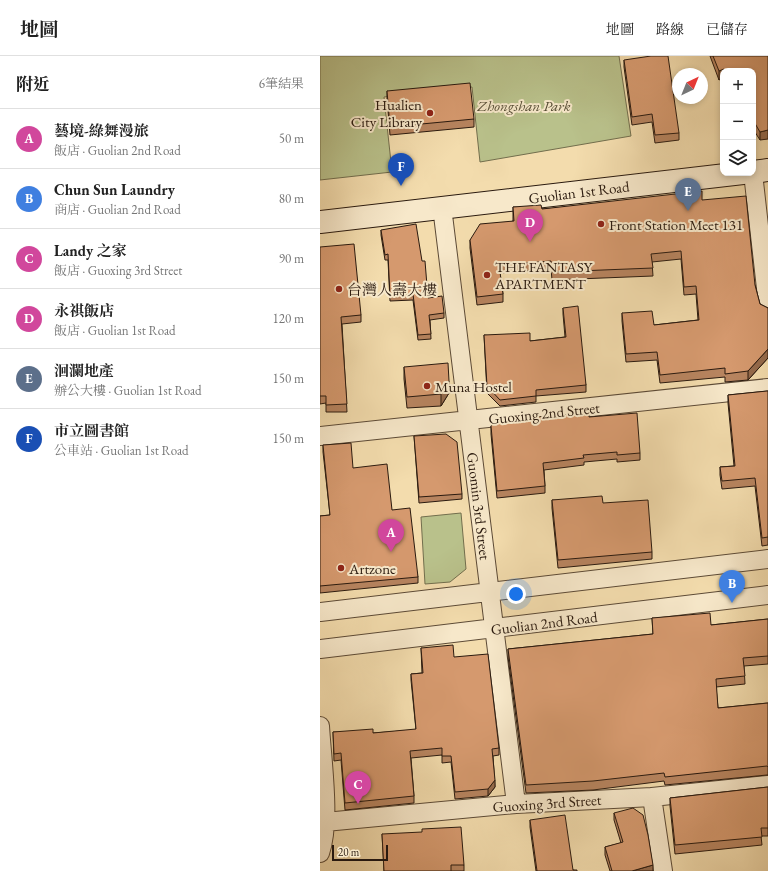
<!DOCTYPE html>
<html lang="zh-TW">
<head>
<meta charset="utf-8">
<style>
	:root { --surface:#fff; --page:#f2f2f2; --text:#222; --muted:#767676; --line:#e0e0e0; --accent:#1a73e8 }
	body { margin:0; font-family:"EB Garamond","Noto Serif TC",serif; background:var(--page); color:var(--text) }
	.controls { position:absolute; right:12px; top:12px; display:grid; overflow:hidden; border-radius:8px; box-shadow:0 2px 6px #0003 }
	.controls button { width:36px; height:36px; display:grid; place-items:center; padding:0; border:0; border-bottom:1px solid var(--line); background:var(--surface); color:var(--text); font:20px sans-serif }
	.compass { position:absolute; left:352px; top:12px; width:36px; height:36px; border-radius:50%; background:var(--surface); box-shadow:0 2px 6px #0003; rotate:43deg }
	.scale { position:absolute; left:12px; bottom:10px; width:56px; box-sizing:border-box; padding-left:4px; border:2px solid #2a1a0f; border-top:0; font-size:11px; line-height:14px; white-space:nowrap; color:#2a1a0f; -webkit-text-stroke:3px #f7e8ca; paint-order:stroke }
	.you { position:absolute; left:196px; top:538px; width:14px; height:14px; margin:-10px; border:3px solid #fff; border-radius:50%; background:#1a73e8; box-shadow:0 0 0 6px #1a73e833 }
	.badge { display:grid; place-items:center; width:26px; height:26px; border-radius:50%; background:var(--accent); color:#fff; font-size:13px; font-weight:700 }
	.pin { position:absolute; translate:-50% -33px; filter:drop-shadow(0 1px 2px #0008) }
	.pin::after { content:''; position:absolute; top:21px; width:14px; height:12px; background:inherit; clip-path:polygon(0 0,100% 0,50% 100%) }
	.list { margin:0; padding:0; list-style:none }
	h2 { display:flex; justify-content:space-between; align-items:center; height:52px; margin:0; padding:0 16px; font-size:17px }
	h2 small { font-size:13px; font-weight:400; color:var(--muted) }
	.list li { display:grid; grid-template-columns:26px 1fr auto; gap:12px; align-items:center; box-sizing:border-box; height:60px; padding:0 16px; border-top:1px solid var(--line) }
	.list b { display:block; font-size:15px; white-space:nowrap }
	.list p { margin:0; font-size:13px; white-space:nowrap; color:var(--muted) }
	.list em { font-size:13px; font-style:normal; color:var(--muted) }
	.icon { flex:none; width:22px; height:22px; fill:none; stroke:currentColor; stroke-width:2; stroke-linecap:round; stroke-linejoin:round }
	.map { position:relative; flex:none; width:448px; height:815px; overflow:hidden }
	header { display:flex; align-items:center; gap:24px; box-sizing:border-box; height:56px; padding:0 20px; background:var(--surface); border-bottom:1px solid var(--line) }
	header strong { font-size:19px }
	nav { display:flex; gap:22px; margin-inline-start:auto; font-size:14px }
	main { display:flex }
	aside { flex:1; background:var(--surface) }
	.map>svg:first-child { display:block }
	.green { fill:#b9c18b; stroke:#726e4d }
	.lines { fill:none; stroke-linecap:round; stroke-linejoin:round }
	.street-casing { stroke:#5c4a36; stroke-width:20 }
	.secondary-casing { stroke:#2a1a0f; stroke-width:24 }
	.street { stroke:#f7e8ca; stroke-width:18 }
	.secondary { stroke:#f7e8ca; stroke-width:22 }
	.wall { fill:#b7845f; stroke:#2a1a0f }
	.shaded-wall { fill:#956b4d; stroke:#2a1a0f }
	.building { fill:#d5996e; stroke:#2a1a0f }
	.poi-dot { fill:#8f2418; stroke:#f7e8ca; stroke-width:1.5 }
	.labels { text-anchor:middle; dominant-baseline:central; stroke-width:4; stroke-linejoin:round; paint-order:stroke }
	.poi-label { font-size:15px; fill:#2a1a0f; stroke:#f7e8ca; text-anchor:start }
	.park-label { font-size:15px; font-style:italic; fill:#554c34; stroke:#f7e8ca }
	.street-label { font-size:15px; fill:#2a1a0f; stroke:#f7e8ca }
</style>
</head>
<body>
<header>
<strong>地圖</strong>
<nav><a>地圖</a><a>路線</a><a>已儲存</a></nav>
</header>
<main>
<aside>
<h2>附近<small>6筆結果</small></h2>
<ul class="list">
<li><span class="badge" style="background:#d1479c">A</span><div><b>藝境-綠舞漫旅</b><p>飯店 · Guolian 2nd Road</p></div><em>50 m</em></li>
<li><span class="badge" style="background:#3f7fe0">B</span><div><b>Chun Sun Laundry</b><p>商店 · Guolian 2nd Road</p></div><em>80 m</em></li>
<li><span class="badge" style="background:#d1479c">C</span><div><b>Landy 之家</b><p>飯店 · Guoxing 3rd Street</p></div><em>90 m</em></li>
<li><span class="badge" style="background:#d1479c">D</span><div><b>永祺飯店</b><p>飯店 · Guolian 1st Road</p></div><em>120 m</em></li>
<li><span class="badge" style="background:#5c6f8a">E</span><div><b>洄瀾地產</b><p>辦公大樓 · Guolian 1st Road</p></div><em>150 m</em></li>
<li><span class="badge" style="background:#1a4fb4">F</span><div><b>市立圖書館</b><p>公車站 · Guolian 1st Road</p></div><em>150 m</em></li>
</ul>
</aside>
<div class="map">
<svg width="448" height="815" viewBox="0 0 448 815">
	<rect width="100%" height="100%" fill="#f3dcad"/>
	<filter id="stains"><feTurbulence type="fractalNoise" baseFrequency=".005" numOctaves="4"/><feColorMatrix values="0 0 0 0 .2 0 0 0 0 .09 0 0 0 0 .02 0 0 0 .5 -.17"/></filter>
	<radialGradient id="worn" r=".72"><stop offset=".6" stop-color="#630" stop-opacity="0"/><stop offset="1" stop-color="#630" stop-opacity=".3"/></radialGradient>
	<path class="green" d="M0,0H299L311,80L160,106L152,31L64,41L72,116L0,124Z
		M141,457L146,513L130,526L105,528L101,461Z"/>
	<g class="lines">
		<g class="street-casing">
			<path id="street" d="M433,117L448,250
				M122,151L196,748
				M0,380L448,332
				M0,556L448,503
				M0,593L448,539
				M0,670C2,705 11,765 0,797
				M332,741L343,815
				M5,766L196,748L332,741L448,729"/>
		</g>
		<g class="secondary-casing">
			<path id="secondary" d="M433,116L448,114
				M0,166L423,117"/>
		</g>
		<use href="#street" class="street"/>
		<use href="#secondary" class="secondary"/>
	</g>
	<path class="wall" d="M390,0H448L440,84L433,73V15H403L399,24Z
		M304,4L359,77V84L335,87L332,66L312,69L304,11Z
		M67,35L154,63V71L70,79L67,43Z
		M382,144L435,229L440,248L448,252V302L428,324L405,326V321L340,327L337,304L306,306L302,265V257L334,269L378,264L376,238L364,239L361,203L332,206L333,220L232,224L231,213L180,217L183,238V246L157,249L150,192V184L193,165V151L222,153Z
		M61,174L108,242L124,257V262L110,264L111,283L98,284L93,244L70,245L68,204H65L61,179Z
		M0,191L41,259V266L22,268L27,356H6V347L0,348Z
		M243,252L266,329V336L216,340V346L180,350L167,337L164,279L210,285L245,281L243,258Z
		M84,311L129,337L121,350L87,352L84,323Z
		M448,335V489L442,490L435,430L402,433L400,419V411L414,410L408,347V339Z
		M269,361L320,397V404L297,406V403L264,406V409L224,414L225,430V437L177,442L171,378V370Z
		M94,380L142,438V443L99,447Z
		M3,389L33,412L72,454L98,521V527L0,537V460L10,459L3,396Z
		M232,444L283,447L332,496V503L238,512L232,452Z
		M332,562L391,569L448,563V608L424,610L425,628L396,631L398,652L448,647V719H447L345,729L344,725L273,734L206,737L188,601V593L333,578Z
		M101,592L134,601L179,692V699L173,700L175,731L168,740L135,743L131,706L122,707V699L91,702L94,740V747L25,754L21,704L14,705L13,676L53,677L96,674L91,624V618L102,617Z
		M448,731V780H441L442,789L355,798L350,750V742Z
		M294,757L333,815H290L285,799V791L301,787L294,764Z
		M210,764L253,814L257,815H216L210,771Z
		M62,778L144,809V815H64Z"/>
	<path class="shaded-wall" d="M404,13V15H403V22L399,24V15Z
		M448,74V83L440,84V76Z
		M448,293V302L428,324V315Z
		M129,325V337L121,350V338Z
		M175,724V731L168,740V733Z
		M333,809V815H312Z"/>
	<path class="building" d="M331,0H348L359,77L335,79L332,58L312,61L304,4Z
		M393,0H448V74L440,76L433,64V15H405L404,13L399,15Z
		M150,27L154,63L70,71L67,35Z
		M382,135V144L426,140L435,229L440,248L448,252V293L428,315L405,318V312L340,319L337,296L306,298L302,257L332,255L334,269L379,264L376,230L364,231L361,195L331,198L333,212L232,216L231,205L179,209L183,238L157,241L150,184L160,168L194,165L193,151L221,149L222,153Z
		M96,168L102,205H105L108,242L122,240L124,257L109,259L111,278L98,279L93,238L70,240L68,198L65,199L61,174Z
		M34,188L41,259L21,261L27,348L6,349V340H0V191Z
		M258,250L266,329L216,334V340L180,344L167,330L164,279L210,277V285L246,281L243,252Z
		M128,307L129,325L121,338L87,341L84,311Z
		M447,335H448V481L442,482L435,422L402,425L400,411L415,410L408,339Z
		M269,357V361L317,357L320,397L297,399V396L263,399L264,402L223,407L225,430L177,435L171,370L176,364Z
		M126,378L137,386L142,438L99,441L94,380Z
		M31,387L33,412L67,408L72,454L90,452L98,521L0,530V460L10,459L3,389Z
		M282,440L283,447L328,444L332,496L238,504L232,444Z
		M390,557L391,569L448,563V600L423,602L425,620L396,623L398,652L448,647V711L447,710L345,721L344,717L273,725L206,729L188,593L333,578L332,562Z
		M133,589L134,601L168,598L179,692L172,693L175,724L168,733L135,736L131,700H122V692L90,695L94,740L25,747L21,697L14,698L13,676L53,673V677L96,673L91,618L103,617L101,592Z
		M448,731V772H441L442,781L355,789L350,742Z
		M313,752L323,759L328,779L333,809L312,815H292L285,791L303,786L294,757Z
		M245,759L253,814H257V815H217L210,764Z
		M141,771L144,809H131V815H64L62,778L102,776V773Z"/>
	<g class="poi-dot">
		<circle cx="110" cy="57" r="4"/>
		<circle cx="281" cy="168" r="4"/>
		<circle cx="167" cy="219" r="4"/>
		<circle cx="19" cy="233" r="4"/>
		<circle cx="107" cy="330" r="4"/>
		<circle cx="21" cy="512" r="4"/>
	</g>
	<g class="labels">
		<g class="poi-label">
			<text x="102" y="48" text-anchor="end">Hualien<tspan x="102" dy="17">City Library</tspan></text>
			<text x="289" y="168">Front Station Meet 131</text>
			<text x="175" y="210">THE FANTASY<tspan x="175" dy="17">APARTMENT</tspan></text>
			<text x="27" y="233">台灣人壽大樓</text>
			<text x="115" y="330">Muna Hostel</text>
			<text x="29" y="512">Artzone</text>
		</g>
		<g class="park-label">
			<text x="204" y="49">Zhongshan Park</text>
		</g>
		<g class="street-label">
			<text transform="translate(259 136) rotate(-7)">Guolian 1st Road</text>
			<text transform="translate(224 357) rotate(-6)">Guoxing 2nd Street</text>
			<text transform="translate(159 450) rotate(83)">Guomin 3rd Street</text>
			<text transform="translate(224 567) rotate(-7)">Guolian 2nd Road</text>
			<text transform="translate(227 747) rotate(-4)">Guoxing 3rd Street</text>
		</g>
	</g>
	<rect width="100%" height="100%" filter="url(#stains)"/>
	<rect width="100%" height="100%" fill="url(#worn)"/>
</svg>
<div class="controls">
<button>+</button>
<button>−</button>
<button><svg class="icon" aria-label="layers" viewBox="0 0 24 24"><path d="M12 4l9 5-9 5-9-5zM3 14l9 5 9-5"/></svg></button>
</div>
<svg class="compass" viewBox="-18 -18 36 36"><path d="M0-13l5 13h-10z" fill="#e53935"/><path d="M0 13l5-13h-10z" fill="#767676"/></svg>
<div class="scale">20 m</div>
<div class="you"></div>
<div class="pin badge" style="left:71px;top:496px;background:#d1479c">A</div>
<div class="pin badge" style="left:412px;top:547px;background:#3f7fe0">B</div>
<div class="pin badge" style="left:38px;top:748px;background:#d1479c">C</div>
<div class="pin badge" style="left:210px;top:186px;background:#d1479c">D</div>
<div class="pin badge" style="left:368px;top:155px;background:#5c6f8a">E</div>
<div class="pin badge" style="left:81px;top:130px;background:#1a4fb4">F</div>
</div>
</main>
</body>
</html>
